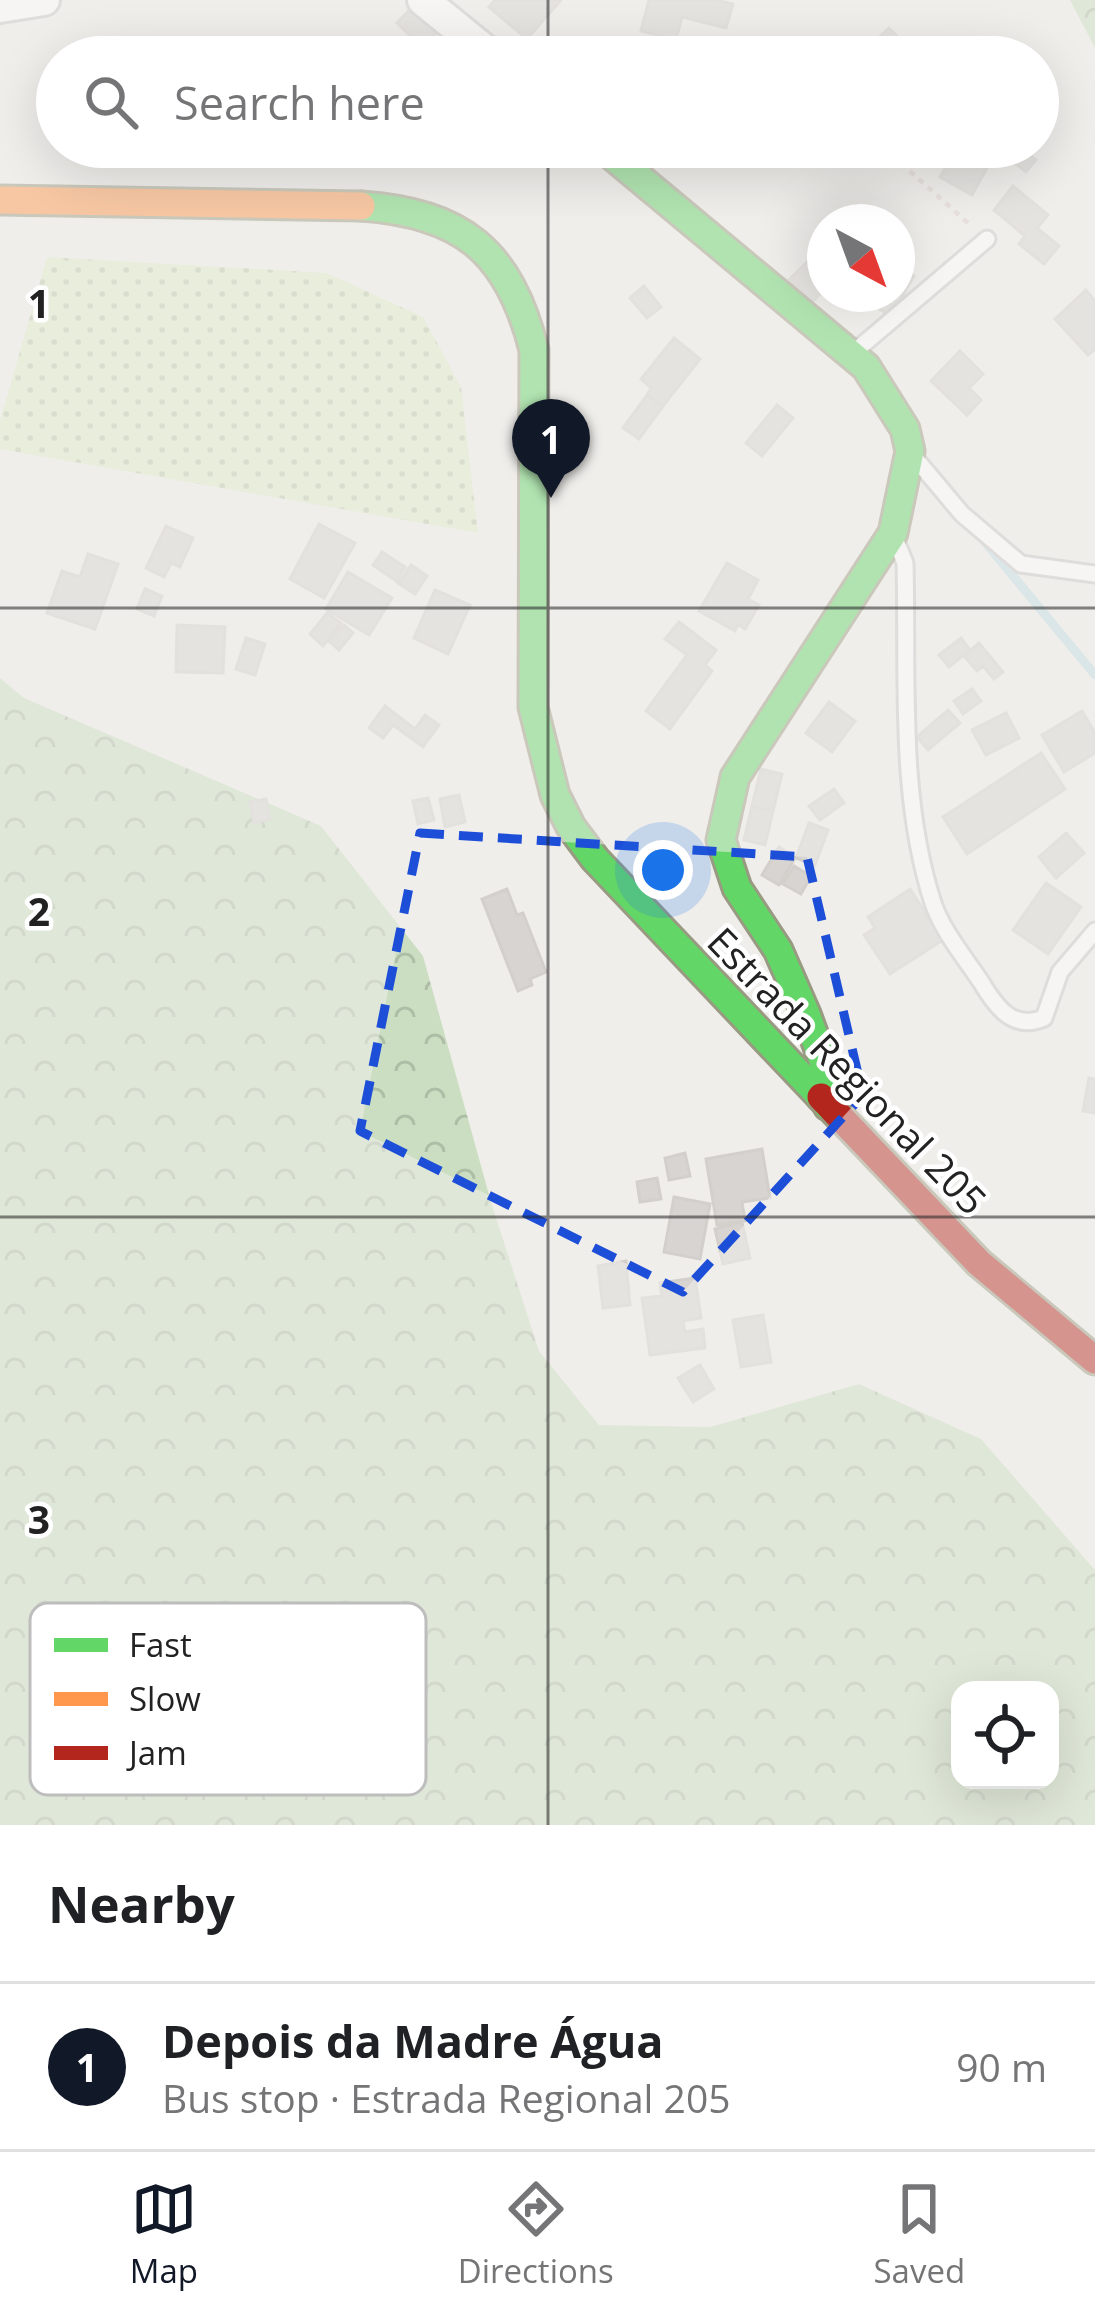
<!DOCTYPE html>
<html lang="en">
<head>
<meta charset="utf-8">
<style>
	:root { --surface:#fff; --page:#f2f2f2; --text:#202124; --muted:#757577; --line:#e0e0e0; --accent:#111827 }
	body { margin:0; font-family:"Open Sans",sans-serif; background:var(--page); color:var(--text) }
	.controls { position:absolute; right:36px; bottom:36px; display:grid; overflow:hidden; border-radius:24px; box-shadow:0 12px 48px #0002 }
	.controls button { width:108px; height:108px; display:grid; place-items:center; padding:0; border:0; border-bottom:3px solid var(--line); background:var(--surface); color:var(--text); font:60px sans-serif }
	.compass { position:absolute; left:807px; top:204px; width:108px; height:108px; border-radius:50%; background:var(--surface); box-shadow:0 12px 48px #0002; rotate:139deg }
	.you { position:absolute; left:663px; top:870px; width:42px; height:42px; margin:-30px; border:9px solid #fff; border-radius:50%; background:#1a73e8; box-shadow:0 0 0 18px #1a73e833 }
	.badge { display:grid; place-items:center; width:78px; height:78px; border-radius:50%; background:var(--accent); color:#fff; font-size:39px; font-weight:700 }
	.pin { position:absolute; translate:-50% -99px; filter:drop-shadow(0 3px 6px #0008) }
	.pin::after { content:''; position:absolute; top:63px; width:42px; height:36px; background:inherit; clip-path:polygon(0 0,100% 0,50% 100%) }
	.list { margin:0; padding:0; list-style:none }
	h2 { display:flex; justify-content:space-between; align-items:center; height:156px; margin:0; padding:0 48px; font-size:51px }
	h2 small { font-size:39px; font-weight:400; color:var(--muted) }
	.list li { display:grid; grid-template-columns:78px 1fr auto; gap:36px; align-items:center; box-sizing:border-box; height:168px; padding:0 48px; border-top:3px solid var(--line) }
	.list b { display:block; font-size:45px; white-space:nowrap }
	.list p { margin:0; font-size:39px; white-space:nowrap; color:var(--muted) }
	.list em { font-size:39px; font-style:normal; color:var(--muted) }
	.icon { flex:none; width:66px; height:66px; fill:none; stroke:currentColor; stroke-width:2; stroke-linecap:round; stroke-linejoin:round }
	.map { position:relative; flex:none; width:1095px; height:1825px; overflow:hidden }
	.search { position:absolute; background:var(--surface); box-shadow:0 12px 48px #0002; left:36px; right:36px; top:36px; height:132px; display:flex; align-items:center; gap:30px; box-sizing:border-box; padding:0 42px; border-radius:66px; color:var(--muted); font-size:45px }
	.sheet { height:324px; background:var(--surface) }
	nav { display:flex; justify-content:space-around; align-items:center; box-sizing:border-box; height:168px; border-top:3px solid var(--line); background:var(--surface); font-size:33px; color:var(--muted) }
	nav a { display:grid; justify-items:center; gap:6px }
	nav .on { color:var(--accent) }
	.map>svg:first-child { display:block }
	.grass { fill:url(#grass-dots) }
	.forest { fill:url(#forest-crowns); fill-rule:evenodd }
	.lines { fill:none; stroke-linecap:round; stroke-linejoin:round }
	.stream { stroke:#bfdbe3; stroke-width:9 }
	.building { fill:#d7d4d2; stroke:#d3d0cc; stroke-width:3 }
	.lane-casing { stroke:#c9c8c7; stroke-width:21 }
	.street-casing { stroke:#c9c8c7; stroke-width:36 }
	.fast-casing { stroke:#999a82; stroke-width:33 }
	.slow-casing { stroke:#999a82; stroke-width:33 }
	.jam-casing { stroke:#999a82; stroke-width:33 }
	.path { stroke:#dccecd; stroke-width:4.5; stroke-dasharray:6 6; stroke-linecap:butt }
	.lane { stroke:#fdfcfc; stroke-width:15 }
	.street { stroke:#fdfcfc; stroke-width:30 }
	.fast { stroke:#63d668; stroke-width:27 }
	.slow { stroke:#ff974d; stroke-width:27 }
	.jam { stroke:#b3261e; stroke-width:27 }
	.marked { fill:none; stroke:#1d4ed8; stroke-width:9; stroke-dasharray:24 15; stroke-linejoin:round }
	.grid { fill:none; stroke:#222; stroke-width:3; stroke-opacity:0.55 }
	.labels { text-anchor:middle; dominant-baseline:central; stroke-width:9; stroke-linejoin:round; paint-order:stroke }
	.street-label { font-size:39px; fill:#222; stroke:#fff }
	.key { fill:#fff; stroke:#bdbdbd; stroke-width:3 }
	.key-label { font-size:33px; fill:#222 }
	.grid-label { font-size:39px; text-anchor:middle; font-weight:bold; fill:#222; stroke:#fff; stroke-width:9; stroke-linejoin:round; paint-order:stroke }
</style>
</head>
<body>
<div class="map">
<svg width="1095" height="1825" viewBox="0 0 1095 1825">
	<defs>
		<pattern id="grass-dots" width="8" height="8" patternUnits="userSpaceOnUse" patternTransform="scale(3)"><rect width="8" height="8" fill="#ddeccb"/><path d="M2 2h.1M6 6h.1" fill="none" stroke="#bdcaae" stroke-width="1.8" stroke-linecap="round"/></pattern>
		<pattern id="forest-crowns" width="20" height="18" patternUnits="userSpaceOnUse" patternTransform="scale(3)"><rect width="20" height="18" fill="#cbdec1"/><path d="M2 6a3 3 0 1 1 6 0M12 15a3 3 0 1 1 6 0" fill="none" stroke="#aebea6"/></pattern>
	</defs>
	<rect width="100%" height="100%" fill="#f0eeeb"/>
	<path class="grass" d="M47,257L327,273L423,317L461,387L478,533L0,449V421Z"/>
	<path class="forest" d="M1070,0H1095V48Z
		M0,678L24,698L321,826L423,956L491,1202L539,1351L599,1425L710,1427L859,1384L981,1439L1095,1570V1825H0ZM960,1690H1050V1780H960Z"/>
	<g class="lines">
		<path class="stream" d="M984,541L1095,675"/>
	</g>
	<path class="building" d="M495,0H561L527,39L489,7Z
		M649,0H716L733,4L726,28L682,17L676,40L641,31Z
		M412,7L438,31L423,48L397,23Z
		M889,28L917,57H858Z
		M589,40L618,57H578Z
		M957,147H972L992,159L972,195L940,177Z
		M1020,147L1036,160L1026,172L1010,159Z
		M1013,186L1048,215L1037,228L1059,246L1044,264L1019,244L1025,236L994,210Z
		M824,245L825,289L811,303L788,281Z
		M897,266L914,276L891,316L874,306L881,294H897Z
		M644,286L661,307L647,318L630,298Z
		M1086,290L1095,301V349L1088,355L1055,319Z
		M674,338L700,359L663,406L647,395L651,388L641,379Z
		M960,351L983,374L969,388L981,400L967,415L931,381Z
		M647,395L663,406L639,439L623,428Z
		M777,405L793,418L762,456L746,443Z
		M319,524L355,543L324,598L290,579Z
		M166,526L193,538L180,567L171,563L164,577L146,568Z
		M382,552L405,567L396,581L373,565Z
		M88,554L118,564L95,629L47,613L62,571L80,577Z
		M727,563L758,580L748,599L759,605L745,629L738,624L735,631L699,611Z
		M411,565L427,576L415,594L398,583Z
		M348,572L392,598L369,635L326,609Z
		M145,589L162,596L154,616L137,609Z
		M435,590L470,605L448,654L414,638Z
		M327,613L341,623L323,646L310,634Z
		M679,622L716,650L705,665L712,671L670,729L646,711L687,655L665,639Z
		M177,625L225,627L223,673L176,672Z
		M344,625L353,633L339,650L329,641Z
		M246,638L265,644L255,675L236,669Z
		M961,638L970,650L949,667L939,655Z
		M979,643L1003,672L994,679L983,666L977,671L964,656Z
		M972,689L981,701L963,714L954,701Z
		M829,702L855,721L832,752L806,733Z
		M385,706L415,729L425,715L439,725L423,747L393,725L383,738L369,728Z
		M948,710L960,723L928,750L917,737Z
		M1082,711L1095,733V753L1064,772L1042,735Z
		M1006,713L1019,738L986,755L972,730Z
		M1041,753L1065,789L967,854L943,817Z
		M761,769L782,774L773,811L752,806Z
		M834,789L844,803L820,820L809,806Z
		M459,795L465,822L445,827L440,799Z
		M428,798L434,820L418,824L413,801Z
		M266,799L270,819L254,823L250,802Z
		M752,806L773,811L765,845L744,840Z
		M809,823L828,830L815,865L796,858Z
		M1066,833L1084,853L1056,878L1039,857Z
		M779,847L795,858L779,885L762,875Z
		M794,866L811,876L801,894L783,884Z
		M1046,883L1081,907L1048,954L1013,930Z
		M507,889L517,915L523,913L546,972L530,979L532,985L518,991L482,899Z
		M910,889L943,940L890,974L864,935L875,928L868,917Z
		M1089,1078L1095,1079V1113L1083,1111Z
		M762,1149L770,1198L742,1202L745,1221L717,1225L706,1159Z
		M685,1153L690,1176L669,1180L665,1158Z
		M657,1178L661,1199L640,1202L637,1182Z
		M674,1197L710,1204L700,1259L664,1252Z
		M742,1222L750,1258L723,1264L715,1229Z
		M626,1261L630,1305L603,1308L598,1266Z
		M695,1278L701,1318L683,1321L685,1332L703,1329L705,1348L650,1355L642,1298L662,1296L660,1283Z
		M763,1315L771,1362L741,1367L733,1320Z
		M700,1365L714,1389L693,1402L678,1378Z"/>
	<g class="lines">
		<g class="lane-casing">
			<path id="lane" d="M853,353L987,239
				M915,458L962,514L1021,564L1095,574
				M896,541L905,563C908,676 898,795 933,903C942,930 965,958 981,982C996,1007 1013,1031 1044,1018L1060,972L1095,931"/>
		</g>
		<g class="street-casing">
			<path id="street" d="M423,0L493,57
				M0,7L44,0"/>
		</g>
		<g class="fast-casing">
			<path id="fast" d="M602,147L866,367L905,429L910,451L893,533L735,777L721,840L737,888L778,950L806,1014L831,1082L828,1106
				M361,206C462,213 509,251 534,350L533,707L555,795L571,827L595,859L821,1097"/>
		</g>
		<g class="slow-casing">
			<path id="slow" d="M0,200L361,206"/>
		</g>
		<g class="jam-casing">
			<path id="jam" d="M821,1097L979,1263L1095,1360"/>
		</g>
		<path class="path" d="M883,147L969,224"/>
		<use href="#lane" class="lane"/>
		<use href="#street" class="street"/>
		<use href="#fast" class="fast"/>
		<use href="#slow" class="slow"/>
		<use href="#jam" class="jam"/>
	</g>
	<path d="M0 0H1095V1825H0ZM420,833L807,857L863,1095L683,1292L360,1131Z" fill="#f0eeeb" fill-opacity=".55" fill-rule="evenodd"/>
	<path class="marked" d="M420,833L807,857L863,1095L683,1292L360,1131Z"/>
	<path class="grid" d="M548,0V57M548,147V1825M0,608H1095M0,1217H1095"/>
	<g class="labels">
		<g class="street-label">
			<text transform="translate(848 1070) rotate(46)">Estrada Regional 205</text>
		</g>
	</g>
	<rect x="30" y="1603" width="396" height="192" rx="18" class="key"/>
	<rect x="54" y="1638" width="54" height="14" fill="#63d668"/>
	<rect x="54" y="1692" width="54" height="14" fill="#ff974d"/>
	<rect x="54" y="1746" width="54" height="14" fill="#b3261e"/>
	<g class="key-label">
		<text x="129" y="1657">Fast</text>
		<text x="129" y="1711">Slow</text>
		<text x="129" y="1765">Jam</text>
	</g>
	<g class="grid-label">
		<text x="39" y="318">1</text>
		<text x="39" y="926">2</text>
		<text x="39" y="1534">3</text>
	</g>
</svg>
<div class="controls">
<button><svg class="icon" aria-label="locate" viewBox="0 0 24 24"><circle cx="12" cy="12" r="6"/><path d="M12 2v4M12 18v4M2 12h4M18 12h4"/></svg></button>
</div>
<svg class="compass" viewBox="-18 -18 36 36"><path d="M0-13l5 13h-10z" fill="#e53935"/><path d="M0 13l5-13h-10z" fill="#757577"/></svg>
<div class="you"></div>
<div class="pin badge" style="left:551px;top:498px">1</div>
<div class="search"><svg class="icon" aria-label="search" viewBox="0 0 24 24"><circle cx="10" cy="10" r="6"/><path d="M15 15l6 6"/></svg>Search here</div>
</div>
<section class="sheet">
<h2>Nearby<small></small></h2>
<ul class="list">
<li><span class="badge">1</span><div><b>Depois da Madre Água</b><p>Bus stop · Estrada Regional 205</p></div><em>90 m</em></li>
</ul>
</section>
<nav>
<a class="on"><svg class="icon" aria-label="map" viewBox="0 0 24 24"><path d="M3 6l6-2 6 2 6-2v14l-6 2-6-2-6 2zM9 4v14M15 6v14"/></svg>Map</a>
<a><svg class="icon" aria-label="directions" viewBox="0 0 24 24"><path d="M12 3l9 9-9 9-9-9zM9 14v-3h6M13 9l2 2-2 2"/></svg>Directions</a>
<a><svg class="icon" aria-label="saved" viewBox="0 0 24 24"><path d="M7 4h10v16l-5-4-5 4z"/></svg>Saved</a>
</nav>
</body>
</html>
